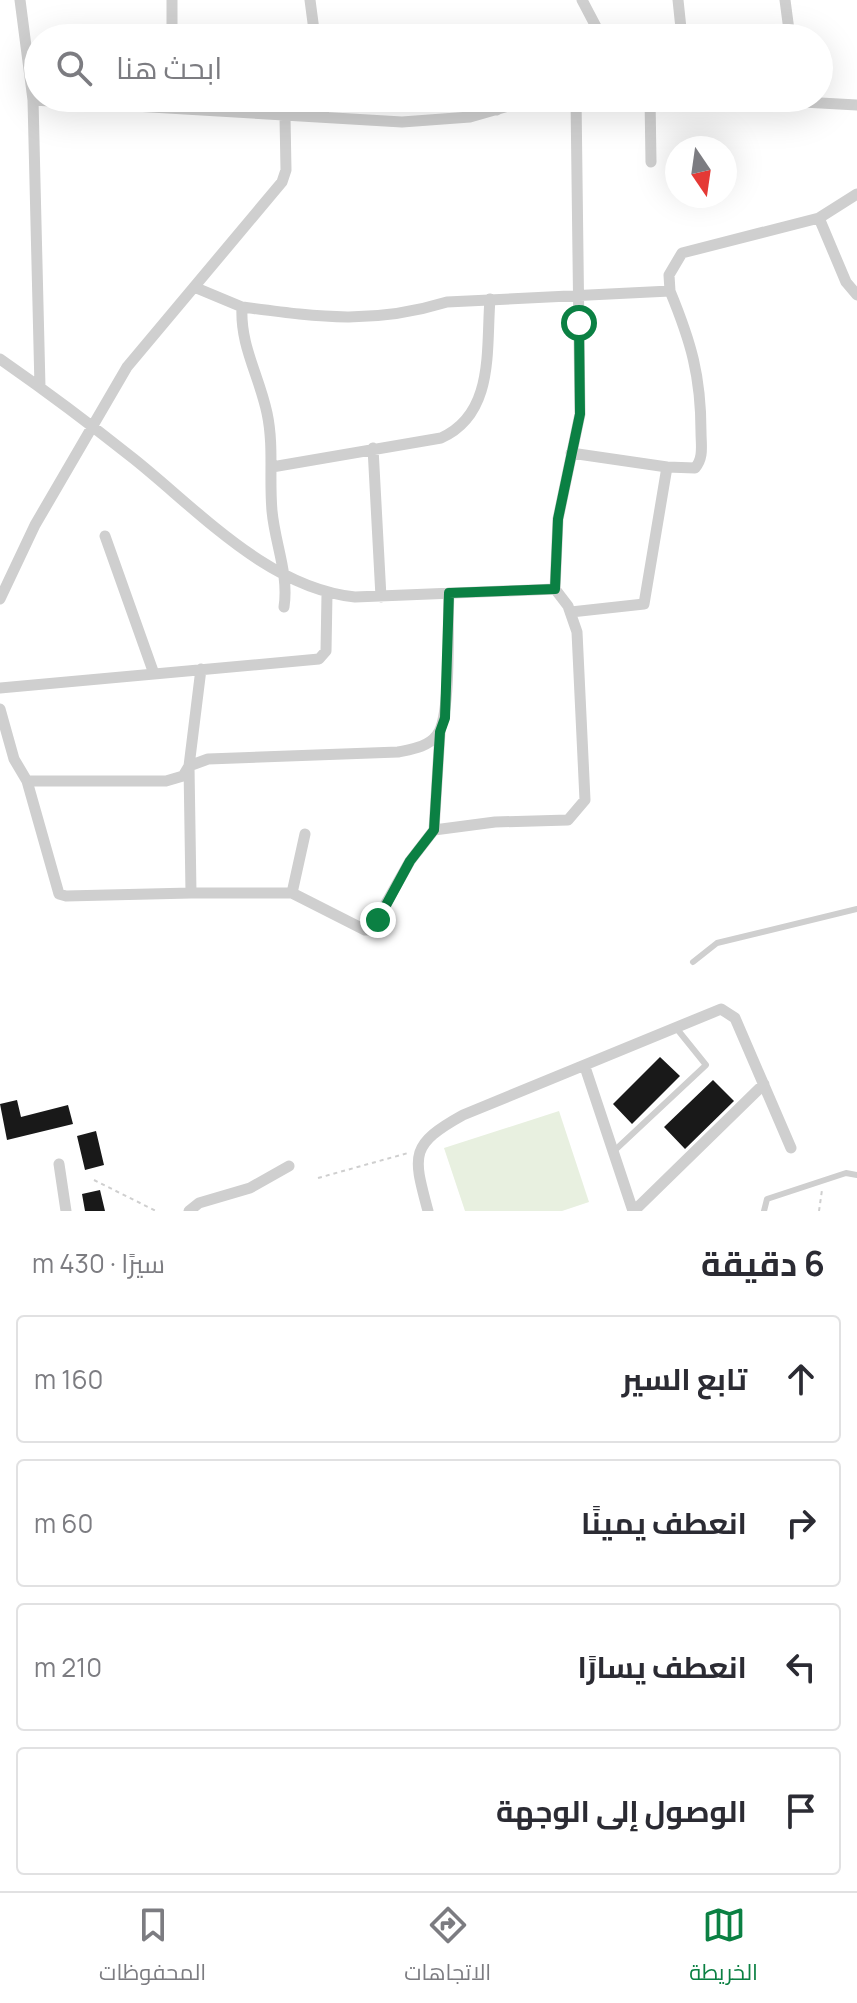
<!DOCTYPE html>
<html lang="ar">
<head>
<meta charset="utf-8">
<style>
	:root { --surface:#fff; --page:#f7f7f7; --text:#2b2b33; --muted:#7c7c81; --line:#e1e1e2; --accent:#0b8043 }
	body { margin:0; font-family:Manrope,Cairo,sans-serif; background:var(--page); color:var(--text); direction:rtl }
	.compass { position:absolute; left:665px; top:136px; width:72px; height:72px; border-radius:50%; background:var(--surface); box-shadow:0 8px 32px #0002; rotate:167deg }
	.stop { position:absolute; width:24px; height:24px; margin:-18px; border:6px solid #0b8043; border-radius:50%; background:#fff }
	.stop.end { background:#0b8043; border-color:#fff; box-shadow:0 2px 8px #0008 }
	.list { margin:0; padding:0; list-style:none }
	h2 { display:flex; justify-content:space-between; align-items:center; height:104px; margin:0; padding:0 32px; font-size:34px }
	h2 small { font-size:26px; font-weight:400; color:var(--muted) }
	.list li { display:grid; grid-template-columns:52px 1fr auto; gap:24px; align-items:center; box-sizing:border-box; height:128px; margin:0 16px 16px; padding:0 16px; border:2px solid var(--line); border-radius:8px }
	.list b { display:block; font-size:30px; white-space:nowrap }
	.list em { font-size:26px; font-style:normal; color:var(--muted) }
	.icon { flex:none; width:44px; height:44px; fill:none; stroke:currentColor; stroke-width:2; stroke-linecap:round; stroke-linejoin:round }
	.map { position:relative; flex:none; width:857px; height:1211px; overflow:hidden; direction:ltr }
	.search { position:absolute; background:var(--surface); box-shadow:0 8px 32px #0002; left:24px; right:24px; top:24px; height:88px; display:flex; align-items:center; gap:20px; box-sizing:border-box; padding:0 28px; border-radius:44px; color:var(--muted); font-size:30px }
	.sheet { height:680px; background:var(--surface) }
	nav { display:flex; justify-content:space-around; align-items:center; box-sizing:border-box; height:112px; border-top:2px solid var(--line); background:var(--surface); font-size:22px; color:var(--muted) }
	nav a { display:grid; justify-items:center; gap:4px }
	nav .on { color:var(--accent) }
	.map>svg:first-child { display:block }
	.garden { fill:#e8f0e0 }
	.building { fill:#191919 }
	.lines { fill:none; stroke-linecap:round; stroke-linejoin:round }
	.path { stroke:#cfcfcf; stroke-width:2; stroke-dasharray:4 4; stroke-linecap:butt }
	.lane { stroke:#cfcfcf; stroke-width:6 }
	.street { stroke:#cfcfcf; stroke-width:11 }
	.route { stroke:#0b8043; stroke-width:10 }
</style>
</head>
<body>
<div class="map">
<svg width="857" height="1211" viewBox="0 0 857 1211">
	<rect width="100%" height="100%" fill="#fff"/>
	<path class="garden" d="M559,1111L589,1202L562,1211H465L444,1148Z"/>
	<path class="building" d="M660,1057L680,1076L632,1124L613,1104Z
		M713,1080L734,1101L685,1149L664,1127Z
		M17,1100L21,1117L68,1105L73,1124L7,1140L0,1104Z
		M96,1131L104,1165L85,1170L77,1136Z
		M100,1190L105,1211H85L82,1194Z"/>
	<g class="lines">
		<path class="path" d="M318,1178L408,1153
			M94,1180L156,1211
			M819,1211L822,1190"/>
		<path class="lane" d="M693,962L717,943L857,909
			M613,1152L706,1065L677,1029
			M764,1211L767,1199L846,1173L857,1175"/>
		<path class="street" d="M20,0L33,100L402,122L470,117L536,98
			M172,0V38
			M310,0L315,38
			M582,0L602,38
			M678,0L682,38
			M785,0L790,38
			M322,98L324,117
			M494,98L497,110
			M650,98L651,162
			M728,98L857,105
			M33,100L40,387
			M819,218L846,282L857,295
			M194,287L242,307
			M0,359C46,391 90,424 134,459C199,511 268,588 355,597L555,589L558,519L580,414L576,98
			M373,448L381,597
			M571,453L667,467L644,604L571,612
			M272,467L441,438C495,414 486,349 490,299
			M667,467L695,468C704,458 701,445 701,432C701,376 691,342 670,291
			M105,536L153,671
			M0,599L35,525L127,367L282,182L286,170L285,117
			M284,607C289,574 275,544 272,511C269,477 274,446 267,413C259,375 240,346 242,307C318,317 372,325 447,302L670,291L669,275L682,253L819,218L857,194
			M201,669L189,766L191,893H292L365,930H371L410,861L434,830L440,732
			M0,688L319,659L326,651L327,594
			M0,709L14,759L27,781H166L183,776L189,766L208,759L398,752C412,749 428,747 437,735C452,716 447,622 449,593
			M27,781L59,894L66,896L191,893
			M434,830L495,822L568,820L585,800L577,632L568,606L555,589
			M292,893L305,834
			M585,1067L633,1211
			M59,1164L66,1211
			M189,1211L199,1203L250,1188L289,1166
			M428,1211C413,1155 409,1145 463,1115L721,1009L735,1018L791,1148
			M634,1211L764,1084"/>
	</g>
	<g class="lines">
		<path class="route" d="M378,920L410,861L434,830L440,732L445,718L449,593L555,589L558,519L580,414L579,323"/>
	</g>
</svg>
<svg class="compass" viewBox="-18 -18 36 36"><path d="M0-13l5 13h-10z" fill="#e53935"/><path d="M0 13l5-13h-10z" fill="#7c7c81"/></svg>
<div class="stop" style="left:579px;top:323px"></div>
<div class="stop end" style="left:378px;top:920px"></div>
<div class="search"><svg class="icon" aria-label="search" viewBox="0 0 24 24"><circle cx="10" cy="10" r="6"/><path d="M15 15l6 6"/></svg>ابحث هنا</div>
</div>
<section class="sheet">
<h2>6 دقيقة<small>سيرًا · 430 m</small></h2>
<ul class="list">
<li><svg class="icon" aria-label="ahead" viewBox="0 0 24 24"><path d="M12 20V5M6 11l6-6 6 6"/></svg><div><b>تابع السير</b></div><em>160 m</em></li>
<li><svg class="icon" aria-label="right" viewBox="0 0 24 24"><path d="M7 20v-9h11M14 6l5 5-5 5"/></svg><div><b>انعطف يمينًا</b></div><em>60 m</em></li>
<li><svg class="icon" aria-label="left" viewBox="0 0 24 24"><path d="M17 20v-9H6M10 6l-5 5 5 5"/></svg><div><b>انعطف يسارًا</b></div><em>210 m</em></li>
<li><svg class="icon" aria-label="arrive" viewBox="0 0 24 24"><path d="M6 21V4h12l-3 4 3 4H6"/></svg><div><b>الوصول إلى الوجهة</b></div></li>
</ul>
</section>
<nav>
<a class="on"><svg class="icon" aria-label="map" viewBox="0 0 24 24"><path d="M3 6l6-2 6 2 6-2v14l-6 2-6-2-6 2zM9 4v14M15 6v14"/></svg>الخريطة</a>
<a><svg class="icon" aria-label="directions" viewBox="0 0 24 24"><path d="M12 3l9 9-9 9-9-9zM9 14v-3h6M13 9l2 2-2 2"/></svg>الاتجاهات</a>
<a><svg class="icon" aria-label="saved" viewBox="0 0 24 24"><path d="M7 4h10v16l-5-4-5 4z"/></svg>المحفوظات</a>
</nav>
</body>
</html>
